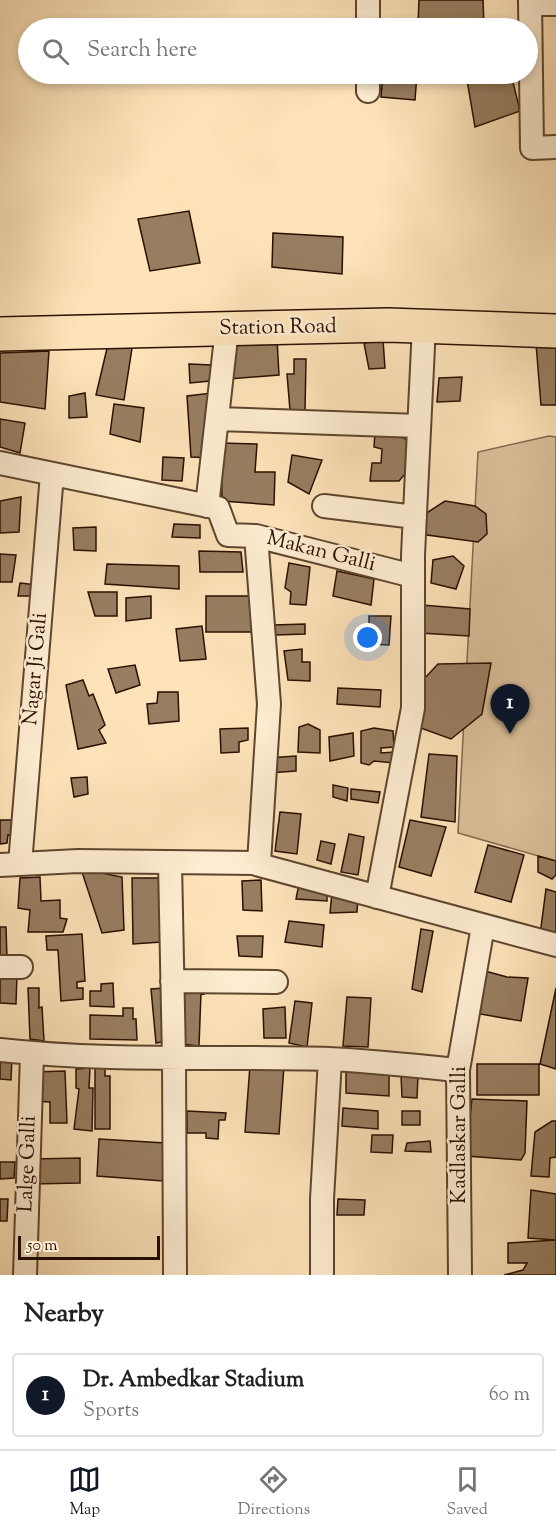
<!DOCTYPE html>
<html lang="en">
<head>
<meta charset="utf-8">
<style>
	:root { --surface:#fff; --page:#f2f2f2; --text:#222; --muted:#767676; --line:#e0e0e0; --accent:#111827 }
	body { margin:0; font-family:"Sorts Mill Goudy",serif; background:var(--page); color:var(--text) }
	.scale { position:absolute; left:18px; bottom:15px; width:142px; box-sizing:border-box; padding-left:6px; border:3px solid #291000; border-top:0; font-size:16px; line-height:21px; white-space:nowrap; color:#291000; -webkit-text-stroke:4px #feedd2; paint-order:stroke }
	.you { position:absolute; left:368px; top:638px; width:21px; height:21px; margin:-15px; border:4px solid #fff; border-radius:50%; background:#1a73e8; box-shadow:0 0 0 9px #1a73e833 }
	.badge { display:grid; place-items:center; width:39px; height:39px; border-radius:50%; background:var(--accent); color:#fff; font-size:20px; font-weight:700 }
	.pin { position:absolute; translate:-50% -50px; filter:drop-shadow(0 2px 3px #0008) }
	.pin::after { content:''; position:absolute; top:32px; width:21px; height:18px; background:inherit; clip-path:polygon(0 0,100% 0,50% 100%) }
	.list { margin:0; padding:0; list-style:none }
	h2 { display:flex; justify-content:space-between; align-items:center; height:78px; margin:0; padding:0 24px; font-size:26px }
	h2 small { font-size:20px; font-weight:400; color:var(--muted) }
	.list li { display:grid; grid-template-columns:39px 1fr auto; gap:18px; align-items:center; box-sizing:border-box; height:84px; margin:0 12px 12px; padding:0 12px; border:2px solid var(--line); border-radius:6px }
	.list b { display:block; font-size:22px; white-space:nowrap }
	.list p { margin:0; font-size:20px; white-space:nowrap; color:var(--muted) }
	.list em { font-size:20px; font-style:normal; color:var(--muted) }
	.icon { flex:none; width:33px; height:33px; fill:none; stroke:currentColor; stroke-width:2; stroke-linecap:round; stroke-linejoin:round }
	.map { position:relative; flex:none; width:556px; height:1275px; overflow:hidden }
	.search { position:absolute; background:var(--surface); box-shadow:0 3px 9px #0003; left:18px; right:18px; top:18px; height:66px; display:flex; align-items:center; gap:15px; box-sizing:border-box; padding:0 21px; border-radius:33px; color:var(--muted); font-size:22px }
	.sheet { height:174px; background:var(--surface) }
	nav { display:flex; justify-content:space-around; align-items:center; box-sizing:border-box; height:84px; border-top:2px solid var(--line); background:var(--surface); font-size:16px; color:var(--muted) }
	nav a { display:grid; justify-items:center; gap:3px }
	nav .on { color:var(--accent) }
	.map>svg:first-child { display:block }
	.green { fill:#dabf9a; stroke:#82684d; stroke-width:1.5 }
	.building { fill:#987e61; stroke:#291000; stroke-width:1.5 }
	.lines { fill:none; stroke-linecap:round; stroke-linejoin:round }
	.street-casing { stroke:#5e452e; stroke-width:26 }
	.highway-casing { stroke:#291000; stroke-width:36 }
	.street { stroke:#feedd2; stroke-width:22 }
	.highway { stroke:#fee3ba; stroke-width:33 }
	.labels { text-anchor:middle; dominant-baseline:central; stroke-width:5; stroke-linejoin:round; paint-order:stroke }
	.street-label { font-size:21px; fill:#291000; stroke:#feedd2 }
</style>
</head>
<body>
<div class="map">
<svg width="556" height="1275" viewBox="0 0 556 1275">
	<rect width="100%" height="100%" fill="#fee3ba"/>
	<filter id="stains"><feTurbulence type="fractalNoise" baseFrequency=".00333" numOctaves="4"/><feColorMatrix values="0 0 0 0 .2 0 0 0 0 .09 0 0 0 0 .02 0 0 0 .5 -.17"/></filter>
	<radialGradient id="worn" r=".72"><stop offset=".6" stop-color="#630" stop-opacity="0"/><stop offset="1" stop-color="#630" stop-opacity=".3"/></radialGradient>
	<path class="green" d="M549,436L556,437V861L458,833L478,452Z"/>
	<path class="building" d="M419,0H483L484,26L418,24Z
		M383,74H417L415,100L381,97Z
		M466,74H511L520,111L475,127Z
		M189,211L200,263L150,271L138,219Z
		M273,233L343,237L342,274L272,267Z
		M277,338L279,375L229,379L232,341Z
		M383,340L385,368L369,369L364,343Z
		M556,342V405H541L536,344Z
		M108,344L132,348L124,400L96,395Z
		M49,351L45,409L0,402V353Z
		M294,359H306L305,411L290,410L287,374H294Z
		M189,364L212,365L210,381L190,383Z
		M462,377L460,401L437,402L439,378Z
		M85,393L87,417L69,418V396Z
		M212,393V458L191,457L187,396Z
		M114,404L144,408L140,442L110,434Z
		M0,419L25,423L20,453L0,447Z
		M375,433L399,435L408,441L405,474L399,481H370L372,463H381L382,449L374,447Z
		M221,443L257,444L255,472H275L274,505L222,501Z
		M292,455L322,460L309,494L288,482Z
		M163,457L184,458L182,481L162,480Z
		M21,497L19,532L0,533V501Z
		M445,501L475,506L486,514L487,534L478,542L420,534L425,514Z
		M174,524L200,525V538L172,537Z
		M96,527V551L74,550L73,528Z
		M199,551L241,552L243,572H200Z
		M0,554L16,555L12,582H0Z
		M453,556L464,566L456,589L431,583L433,560Z
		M289,563L310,567L306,605L290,604L291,592L285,588Z
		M107,564L179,566V589L105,584Z
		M337,571L374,579L371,605L333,596Z
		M20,583L37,585L36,596H18Z
		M88,592H117V616H95Z
		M151,596V618L126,621V598Z
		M206,596H255V632H206Z
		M422,605L470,609L469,636L420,633Z
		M369,616H391L389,645L369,644Z
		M305,624V634L275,635L274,625Z
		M202,626L206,659L180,661L176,629Z
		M302,649V662H310V681L288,680L284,651Z
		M491,663L482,714L451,739L418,727L423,680L438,664Z
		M135,665L140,685L116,693L108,669Z
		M83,680L89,696L93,694L105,725L99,730L106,743L78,749L66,685Z
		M338,688L381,690L380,707L337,704Z
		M158,692H178L179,721L149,724L147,704L157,703Z
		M308,724L320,730V753L298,752L299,727Z
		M248,728V740L239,742V752L221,753L220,729Z
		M374,728L393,731L394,747L381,748V753L394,752V763L374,761L369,765L361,763V731Z
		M353,733L354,756L330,761L329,737Z
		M429,754L457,756L455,822L421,817Z
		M296,756V771L268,773L267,758Z
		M87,777L88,794L74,797L71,778Z
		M333,785L348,788L347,801L333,797Z
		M351,789L380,792L378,803L351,799Z
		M280,812L301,814L297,854L275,851Z
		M0,820H12L13,836L8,835L7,843L0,844Z
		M410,820L446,827L431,876L399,867Z
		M349,834L364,837L358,875L341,872Z
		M321,841L335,844L331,864L317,860Z
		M488,845L524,855L511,902L475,892Z
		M538,856L556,861V875L552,879L538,872Z
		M81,869L122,877L124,930L102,933Z
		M40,877L41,901L60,900V918L67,919L63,932H28L30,910L18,908L20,878Z
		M132,878H159L161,942L133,944Z
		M261,880L262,911L243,910L242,881Z
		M299,884L327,887V901L296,899Z
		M546,889L556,892V938L540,935Z
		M332,893L358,894L357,912L330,913Z
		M289,921L324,925L322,947L285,942Z
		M0,927H6L7,959L0,957Z
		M421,929L433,931L422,992L412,989Z
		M82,934L85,981L77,982V988H83V999L61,1001L58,950H47L46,936Z
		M237,936H263L262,957L239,956Z
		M485,971L507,977L528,978L521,1021L480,1014Z
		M0,975H17L16,1004L0,1003Z
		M113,983L114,1007L90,1006V991H101V984Z
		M206,984L204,994L201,993L199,1046L180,1044L183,985Z
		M28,988H39V1008L42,1007L44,1041L30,1039Z
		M164,988L167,1041L156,1043L151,989Z
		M556,988V1069L540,1064Z
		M347,997L371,998L368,1047L343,1046Z
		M295,1001L312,1003L307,1047L289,1043Z
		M285,1007L286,1038H264L263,1009Z
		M123,1008H133V1019H136L137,1040L90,1039V1015L123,1016Z
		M0,1056H12L11,1080L0,1079Z
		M477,1064H539V1095H477Z
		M250,1065L284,1066L279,1134L245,1132Z
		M90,1068L89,1088H93L92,1131L74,1129L79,1089L76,1088V1069Z
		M95,1068H105V1076H110V1129H95Z
		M65,1071L67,1123H50V1102L34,1101L35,1072Z
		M346,1072L389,1074V1096L346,1093Z
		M401,1076H418L417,1098L402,1097Z
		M472,1099L527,1101L525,1153L521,1160L466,1156Z
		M343,1108L378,1111V1129L342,1126Z
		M187,1111L226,1113L225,1120H219L218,1139L206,1138V1133H187Z
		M402,1111H420V1125H402Z
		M552,1121H556V1157L550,1158L549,1177L531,1176L535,1132Z
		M372,1135H393L392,1153L371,1152Z
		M99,1139L165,1143L163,1181L97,1176Z
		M430,1141L431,1152L405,1151L407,1143Z
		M80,1158V1183L32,1184V1159Z
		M0,1162H15L14,1178L0,1179Z
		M531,1190L556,1194V1240L528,1238Z
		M0,1199H8L7,1221H0Z
		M338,1199L365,1200L364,1215H337Z
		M556,1240V1275H504L523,1270L527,1263H508V1243Z"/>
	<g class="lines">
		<g class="street-casing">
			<path id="street" d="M368,0V28
				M530,0L532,148L556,147
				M530,4H556
				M368,74V91
				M217,419L419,426
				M0,463L218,508L228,535L256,536L413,576
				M207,506L227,329
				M324,506L415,517
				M256,536L269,704L259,863
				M170,863L174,1059L175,1275
				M20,864L52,474
				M0,865L78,861L259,863L256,864L556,945
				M377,897L413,708V555L424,326
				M0,967H21
				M172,981L276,982
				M0,1050C110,1062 220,1056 330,1059C372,1061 415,1066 458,1070
				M25,1275L32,1054
				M322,1275V1199L330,1059
				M460,1275L458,1070L483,926"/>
		</g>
		<g class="highway-casing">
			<path id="highway" d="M0,334L388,325L556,331"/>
		</g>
		<use href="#street" class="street"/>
		<use href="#highway" class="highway"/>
	</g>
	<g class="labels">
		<g class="street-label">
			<text transform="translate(278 328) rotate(-1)">Station Road</text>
			<text transform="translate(321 552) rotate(14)">Makan Galli</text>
			<text transform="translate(36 669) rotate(-85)">Nagar Ji Gali</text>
			<text transform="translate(460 1135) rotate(-90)">Kadlaskar Galli</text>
			<text transform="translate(28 1164) rotate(-88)">Lalge Galli</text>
		</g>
	</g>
	<rect width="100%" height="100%" filter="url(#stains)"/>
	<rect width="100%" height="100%" fill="url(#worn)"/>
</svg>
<div class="scale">50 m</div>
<div class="you"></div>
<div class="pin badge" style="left:510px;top:734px">1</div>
<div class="search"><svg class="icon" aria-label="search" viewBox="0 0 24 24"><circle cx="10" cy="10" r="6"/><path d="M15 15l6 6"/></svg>Search here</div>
</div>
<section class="sheet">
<h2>Nearby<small></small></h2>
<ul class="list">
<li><span class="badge">1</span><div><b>Dr. Ambedkar Stadium</b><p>Sports</p></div><em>60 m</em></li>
</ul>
</section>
<nav>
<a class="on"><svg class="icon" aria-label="map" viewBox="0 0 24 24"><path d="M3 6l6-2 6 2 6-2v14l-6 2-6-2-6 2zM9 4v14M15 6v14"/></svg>Map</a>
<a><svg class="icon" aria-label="directions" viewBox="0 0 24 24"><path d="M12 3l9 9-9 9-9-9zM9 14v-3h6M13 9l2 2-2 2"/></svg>Directions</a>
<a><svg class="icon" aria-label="saved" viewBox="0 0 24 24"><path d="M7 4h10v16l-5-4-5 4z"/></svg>Saved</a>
</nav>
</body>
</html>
